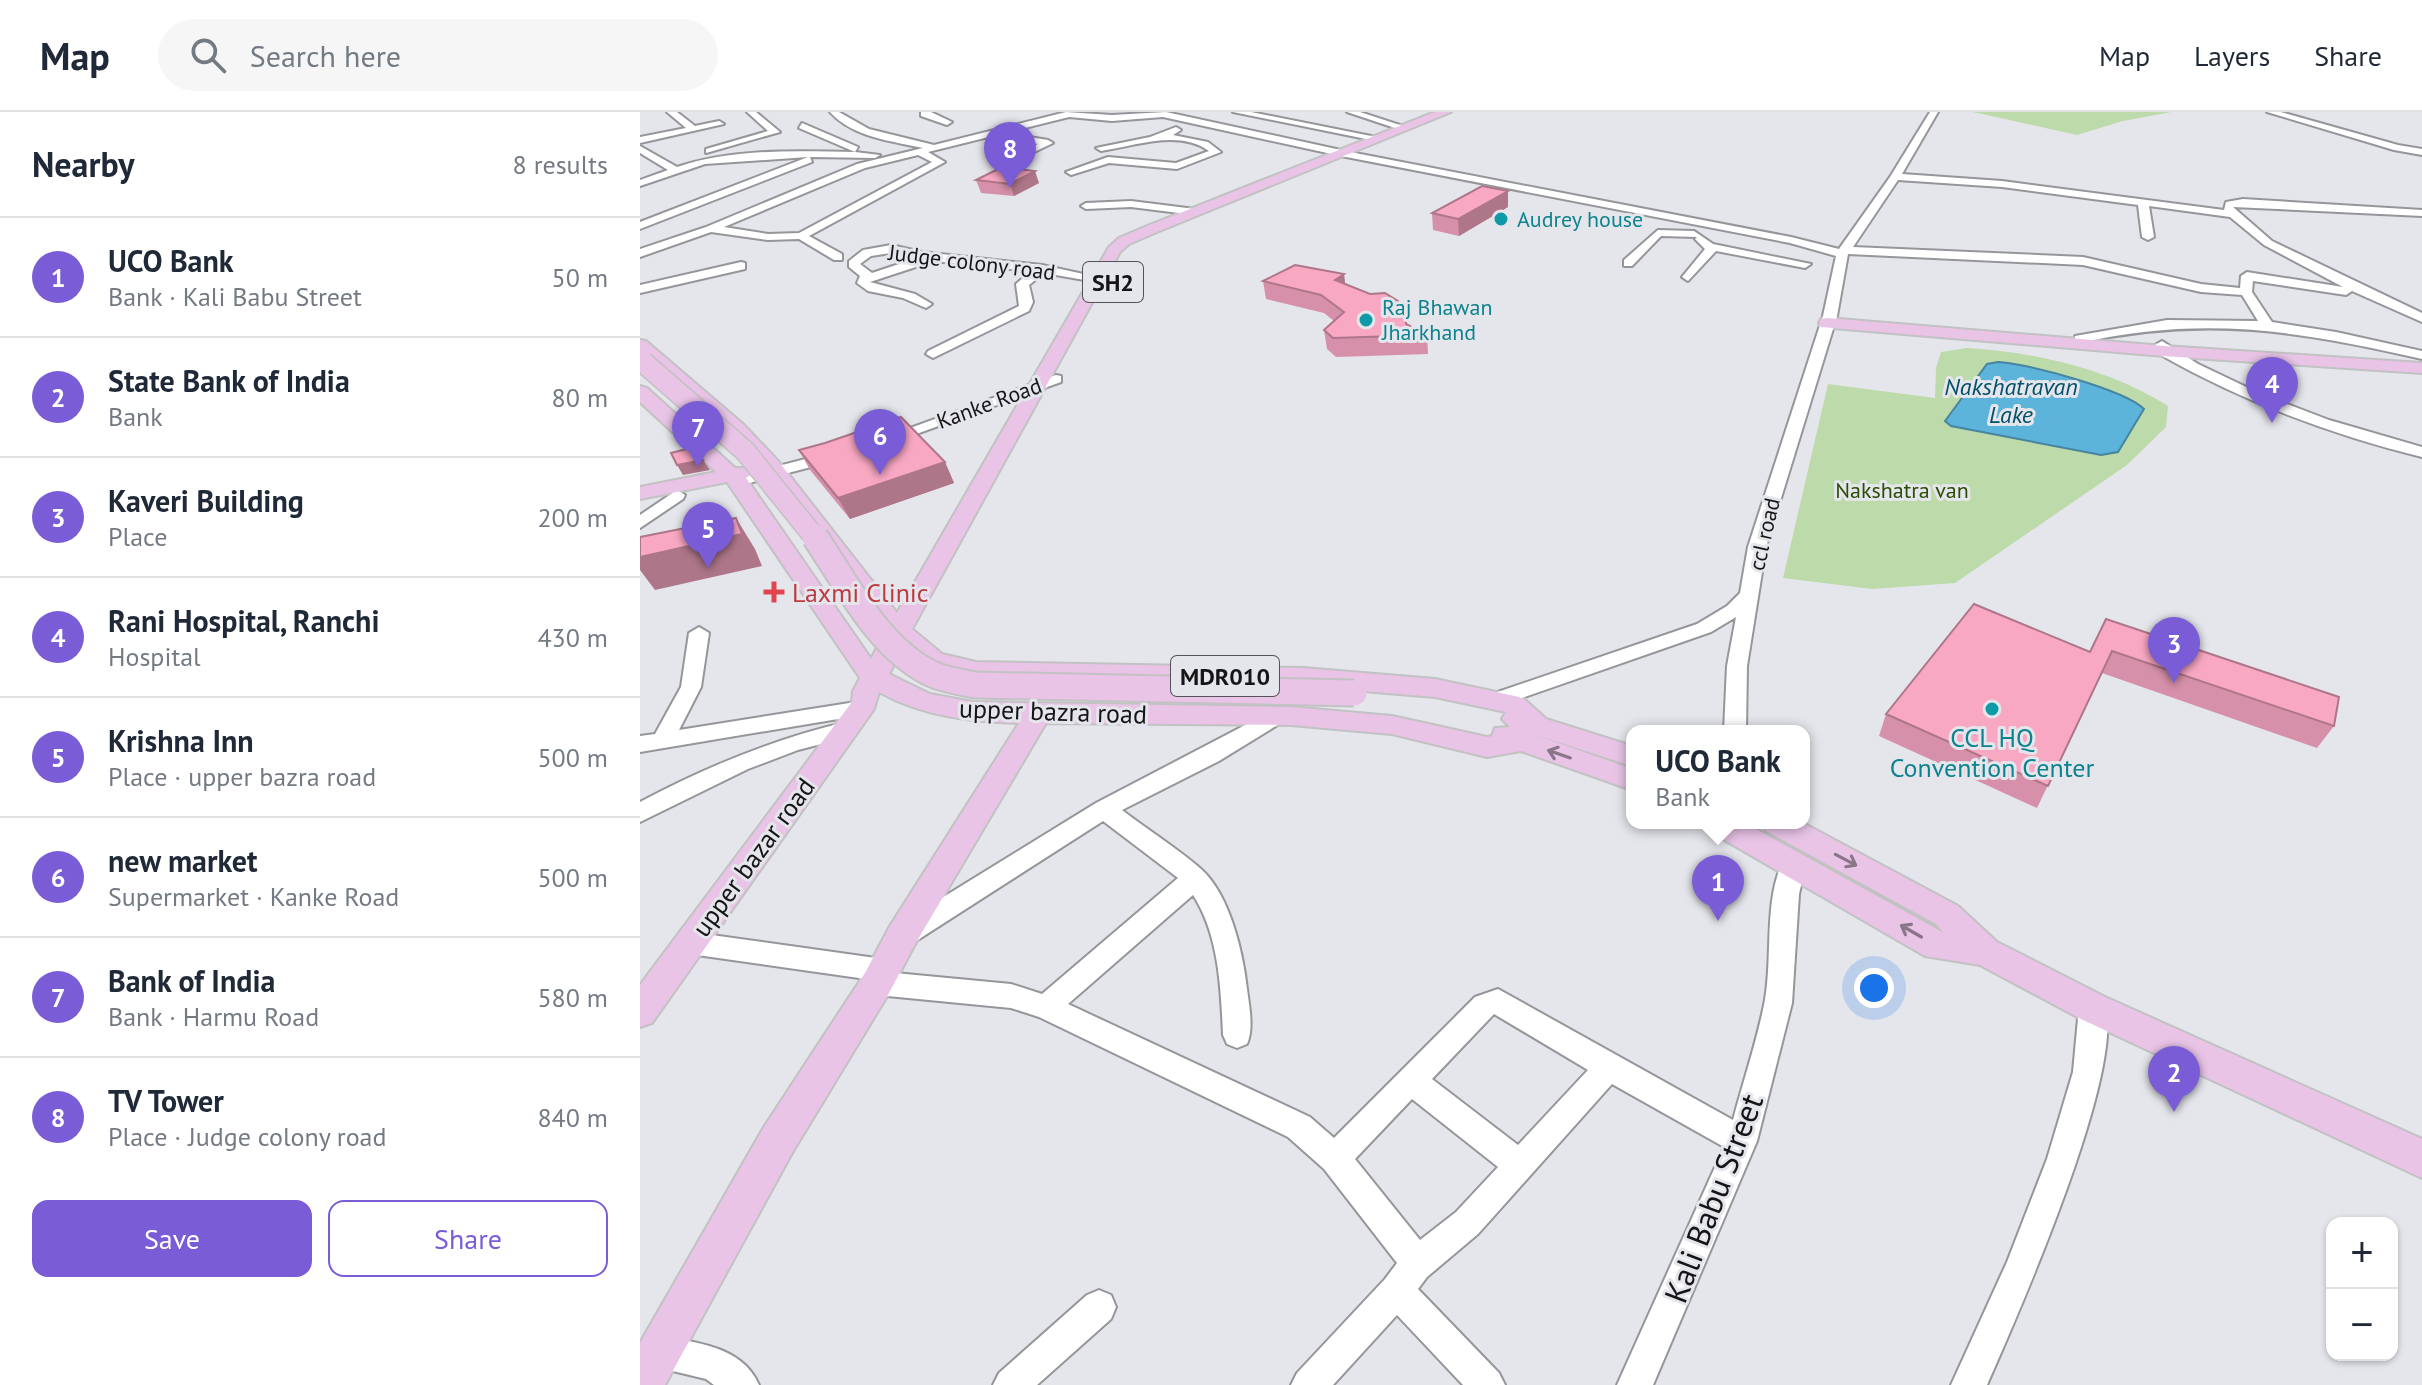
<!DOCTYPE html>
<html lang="en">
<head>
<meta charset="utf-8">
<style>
	:root { --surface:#fff; --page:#f6f6f7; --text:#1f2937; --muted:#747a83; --line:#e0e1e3; --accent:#795cd6 }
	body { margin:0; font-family:"PT Sans",sans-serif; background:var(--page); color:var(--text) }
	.controls { position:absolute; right:24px; bottom:24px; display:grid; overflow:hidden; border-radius:16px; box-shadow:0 2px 6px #0004 }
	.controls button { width:72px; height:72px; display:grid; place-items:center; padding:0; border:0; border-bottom:2px solid var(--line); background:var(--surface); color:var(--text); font:40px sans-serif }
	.you { position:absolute; left:1234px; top:876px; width:28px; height:28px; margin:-20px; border:6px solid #fff; border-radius:50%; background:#1a73e8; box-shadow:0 0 0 12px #1a73e833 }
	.badge { display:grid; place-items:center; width:52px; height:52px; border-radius:50%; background:var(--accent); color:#fff; font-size:26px; font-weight:700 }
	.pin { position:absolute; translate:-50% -66px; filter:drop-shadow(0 2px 4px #0008) }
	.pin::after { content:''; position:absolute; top:42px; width:28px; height:24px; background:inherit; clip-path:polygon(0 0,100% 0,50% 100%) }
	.popup { position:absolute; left:986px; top:613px; width:184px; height:104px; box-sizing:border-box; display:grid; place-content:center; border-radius:16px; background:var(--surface); filter:drop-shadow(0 2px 6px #0005); font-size:26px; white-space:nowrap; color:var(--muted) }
	.popup b { font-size:30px; color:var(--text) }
	.popup::after { content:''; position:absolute; left:50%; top:100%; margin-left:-16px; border:16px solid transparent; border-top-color:var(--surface) }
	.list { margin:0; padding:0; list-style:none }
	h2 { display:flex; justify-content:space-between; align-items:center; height:104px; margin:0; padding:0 32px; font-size:34px }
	h2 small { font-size:26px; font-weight:400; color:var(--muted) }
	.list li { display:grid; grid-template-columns:52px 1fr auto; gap:24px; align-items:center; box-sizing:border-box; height:120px; padding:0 32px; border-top:2px solid var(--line) }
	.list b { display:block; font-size:30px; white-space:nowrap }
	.list p { margin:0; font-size:26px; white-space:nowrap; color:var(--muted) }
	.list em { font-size:26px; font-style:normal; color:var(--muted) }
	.actions { display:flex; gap:16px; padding:24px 32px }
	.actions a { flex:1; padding:18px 0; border:2px solid var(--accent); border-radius:16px; text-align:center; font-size:28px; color:var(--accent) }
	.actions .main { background:var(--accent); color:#fff }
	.icon { flex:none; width:44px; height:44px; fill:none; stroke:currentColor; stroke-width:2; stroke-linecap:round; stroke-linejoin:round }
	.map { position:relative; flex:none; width:1782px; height:1273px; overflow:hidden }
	header { display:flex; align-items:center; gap:48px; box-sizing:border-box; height:112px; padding:0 40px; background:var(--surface); border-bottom:2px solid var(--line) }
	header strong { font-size:38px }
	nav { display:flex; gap:44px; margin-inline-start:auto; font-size:28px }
	.search { width:560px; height:72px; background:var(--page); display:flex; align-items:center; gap:20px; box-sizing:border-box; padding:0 28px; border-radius:44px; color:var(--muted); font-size:30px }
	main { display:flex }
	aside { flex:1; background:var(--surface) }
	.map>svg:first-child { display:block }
	.green { fill:#bddaaa }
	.water { fill:#5db4db; stroke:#4784a0; stroke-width:2 }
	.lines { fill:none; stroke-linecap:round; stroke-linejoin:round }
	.minor-casing { stroke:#95969a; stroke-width:4 }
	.major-casing { stroke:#c2c2c3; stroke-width:4 }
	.minor { fill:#fff; fill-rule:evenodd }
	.major { fill:#e9c4e7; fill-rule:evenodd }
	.major-bridge-far2-casing { stroke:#c2c2c3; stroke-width:18; stroke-linecap:butt }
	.major-bridge-far1-casing { stroke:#c2c2c3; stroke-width:23; stroke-linecap:butt }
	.major-bridge-casing { stroke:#c2c2c3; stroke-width:29; stroke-linecap:butt }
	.major-bridge-far2 { stroke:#e9c4e7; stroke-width:16 }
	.major-bridge-far1 { stroke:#e9c4e7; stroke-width:20 }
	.major-bridge { stroke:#e9c4e7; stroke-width:25 }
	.wall { fill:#d690a9 }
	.shaded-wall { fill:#ae7689 }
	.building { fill:#f9a8c4; stroke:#ae7689; stroke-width:2 }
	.oneway { stroke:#8a7589 }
	.culture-dot { fill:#0f9aa8; stroke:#e5e6eb; stroke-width:3 }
	.health-dot { fill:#e0444e; stroke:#e5e6eb; stroke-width:3 }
	.labels { text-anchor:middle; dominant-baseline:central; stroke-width:6; stroke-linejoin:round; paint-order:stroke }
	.far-culture-label { font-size:22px; fill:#0d838f; stroke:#e5e6eb; text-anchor:start }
	.far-street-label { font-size:22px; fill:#151517; stroke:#e5e6eb }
	.far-park-label { font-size:22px; fill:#2a4d04; stroke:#e5e6eb }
	.shield { fill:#e5e6eb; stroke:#535457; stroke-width:2 }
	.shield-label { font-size:24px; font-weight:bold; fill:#151517 }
	.far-water-label { font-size:24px; font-style:italic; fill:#03506a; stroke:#e5e6eb }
	.health-label { font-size:26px; fill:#be3a42; stroke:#e5e6eb; text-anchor:start }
	.street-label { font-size:26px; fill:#151517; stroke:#e5e6eb }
	.culture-label { font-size:26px; fill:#0d838f; stroke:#e5e6eb }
	.near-street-label { font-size:32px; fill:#151517; stroke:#e5e6eb }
</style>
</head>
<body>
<header>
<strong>Map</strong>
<div class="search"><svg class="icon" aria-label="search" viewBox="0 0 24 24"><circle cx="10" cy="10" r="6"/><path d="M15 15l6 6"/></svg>Search here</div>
<nav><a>Map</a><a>Layers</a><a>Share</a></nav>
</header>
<main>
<aside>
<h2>Nearby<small>8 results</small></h2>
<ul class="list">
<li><span class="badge">1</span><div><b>UCO Bank</b><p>Bank · Kali Babu Street</p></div><em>50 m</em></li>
<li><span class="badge">2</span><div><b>State Bank of India</b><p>Bank</p></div><em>80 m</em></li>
<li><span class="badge">3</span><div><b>Kaveri Building</b><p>Place</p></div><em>200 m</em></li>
<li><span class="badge">4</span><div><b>Rani Hospital, Ranchi</b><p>Hospital</p></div><em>430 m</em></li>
<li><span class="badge">5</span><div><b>Krishna Inn</b><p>Place · upper bazra road</p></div><em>500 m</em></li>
<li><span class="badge">6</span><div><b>new market</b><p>Supermarket · Kanke Road</p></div><em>500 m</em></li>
<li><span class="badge">7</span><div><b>Bank of India</b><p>Bank · Harmu Road</p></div><em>580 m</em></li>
<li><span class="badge">8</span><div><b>TV Tower</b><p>Place · Judge colony road</p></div><em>840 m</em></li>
</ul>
<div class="actions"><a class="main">Save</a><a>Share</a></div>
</aside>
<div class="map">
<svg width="1782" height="1273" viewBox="0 0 1782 1273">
	<rect width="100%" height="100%" fill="#e5e6eb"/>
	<path class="green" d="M1333,0H1531L1483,9L1437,23Z
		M1327,236C1395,240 1470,257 1528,294L1526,315L1487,353L1315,471L1232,477L1143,466L1188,272L1295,286L1296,256L1301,240Z"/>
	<path class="water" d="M1358,250C1386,251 1485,278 1504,297L1478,340L1461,343L1311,314L1305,309L1347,252Z"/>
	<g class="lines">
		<g class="minor-casing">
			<path id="minor" d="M27,0H37L55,14L79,9L84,12L0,31V25L46,16Z
				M107,0H116L140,20L66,41V37L128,19Z
				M190,0H199L229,17L294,33L426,0L472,3L526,0L710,40L1151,125L1199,137L1250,65L1290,0H1298L1262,62L1362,69L1584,98L1586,90L1603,87L1782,98V104L1593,95L1632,129L1782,201V210L1712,179L1706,183L1613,169L1612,180L1632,210L1696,220L1782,239V247C1660,219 1564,203 1440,231L1435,230V224L1527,208L1618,209L1602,183L1561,180L1443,153L1208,142L1197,204L1126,435L1107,554L1106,619H1084L1087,554L1096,505L1071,520L856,595L849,593L845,588L849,583L1057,512L1087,494L1100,481L1108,435L1183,204L1196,144L1150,131L701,44L523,5L472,9L429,5L288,40L305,50L169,124L202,142V148H194L159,127L128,128L71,120L0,145V137L66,115L217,52L283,36C251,29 212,25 190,0ZM278,43L292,50L159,121L128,122L84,115L225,56ZM1258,68L1362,75L1498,93L1502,125L1508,128L1514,125L1509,94L1590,105L1624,133L1703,175L1607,160L1601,164L1600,176L1561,172L1443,145L1213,135Z
				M281,0H291L312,10L307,13L281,4Z
				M593,0H611L741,26L736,29Z
				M707,0H720L769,16L761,18Z
				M1627,0H1641L1758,33L1782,37V43L1754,38Z
				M162,11L218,35L215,40L240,43L235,46L170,45L172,50L0,117V110L168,45L65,52L0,74V68L28,58L0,41V34L37,55C93,36 156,39 215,40L159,16Z
				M536,15L541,18L533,23L568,30L581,40L537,57L469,51L431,63L426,60L468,45L536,51L569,39C539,17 495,34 461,39L456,36L510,25Z
				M365,21L408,28L413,31L369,52L370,56L365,59L360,56V49L398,32L362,26Z
				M491,89L555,97L560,100L555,103L491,95L446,97L441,94L446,91Z
				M1018,118L1054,119L1073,132L1171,152L1165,156L1076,139L1048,169L1042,165L1065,137L1055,127L1057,125L1021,124L992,154H984V148Z
				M251,133L282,140L402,153L462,166L456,170L404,161L389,173L393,190L389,199L293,246L286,242L288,239L379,194L376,172L391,159L294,149L230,170L275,182L292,192L286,196L263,186L228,179L217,171L220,164L209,155V149L223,138ZM251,141L277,146L232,161L220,152L231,144Z
				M101,150L105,151V157L0,181V173Z
				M1522,229L1558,252L1621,282L1689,308L1782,335V345C1689,322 1602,289 1519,242L1515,233Z
				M416,263L421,264V270L254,330H242L240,327Z
				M196,339L204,344L202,347L98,374L90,369L92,366Z
				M37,378L45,383L43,387L0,416V403Z
				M59,515L69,521L61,575L39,618L222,589L229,591L233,596L229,601L222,603L0,640V624L15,622L41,575L49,521Z
				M636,597L644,599L647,604L644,609L579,649L482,698C508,718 537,736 561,757C590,783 603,841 607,877C609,894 614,916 607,932L597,936L587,932L583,923C581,876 579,823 553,783L428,892L670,1005L694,1026L835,885L858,877L1093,1008C1103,970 1116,932 1124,893C1134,846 1122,789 1145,745L1154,742L1163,745L1166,752L1159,782L1152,891L1117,1029L1013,1273H977L1084,1035L972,972L838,1122L787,1165L778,1177L859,1261L865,1273H823L757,1203L693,1273H651L657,1261L745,1167L757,1151L684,1057L648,1025L399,905L371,896L237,883L228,879L224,871L226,867L50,842L41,839L37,831L41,823L50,820L243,847L252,850L255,861L371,872L402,882L538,766L463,709L276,829L267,832L258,829L254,821L258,813L456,691ZM854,902L948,958L878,1033L792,967ZM772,987L858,1055L816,1100L780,1128L715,1047Z
				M207,610L215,613L218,618L215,623L158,638L108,657L0,710V690C66,655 133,627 207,610Z
				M1453,884L1463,888C1491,948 1376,1207 1347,1273H1311L1367,1150L1407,1047L1433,960L1439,896L1443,888Z
				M459,1178L471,1183L476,1195L471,1207L397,1273H353L359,1261L447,1183Z
				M20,1224C57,1231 102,1234 119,1273H74L66,1267L8,1253L3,1241L8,1229Z"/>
		</g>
		<g class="major-casing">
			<path id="major" d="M795,0H811L517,120L489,132L480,140L272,517L302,542L336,550L663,556L795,567L875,584L884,587L906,607L992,634V654L893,622L992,657V678L881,639L847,645L752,622L651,613L406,611L274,834L249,881L152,1041L25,1273H0V1231L124,1015L225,861L250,814L379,611C331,610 282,604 239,580L234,597L12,911L0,915V873L212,590L213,579L220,566L87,370L0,387V375L76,360L0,290V274L7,276L95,356H112L115,360L106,366L231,547L246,519L125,358L90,321L0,242V228L6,229L104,313L139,350L257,501L469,135L479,126L507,114ZM262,537L285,555L336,566L663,574L795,585L866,600L862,607L870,615L855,616L852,624L847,625L752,604L651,595L333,590L290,582L249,562Z
				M1187,206L1524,234L1782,251V261L1524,244L1181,215L1179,211L1181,207Z
				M1065,711H1105L1304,821L1296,812L1126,719L1122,711H1163L1318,794L1357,830L1465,885L1782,1027V1066L1441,907L1340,853L1285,844L1069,719Z"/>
		</g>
		<use href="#minor" class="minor"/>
		<use href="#major" class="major"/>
		<g class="major-bridge-far2-casing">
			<path id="major-bridge-far2" d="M0,247L5,252"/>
		</g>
		<g class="major-bridge-far1-casing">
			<path id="major-bridge-far1" d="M3,250L105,339L176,427"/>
		</g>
		<g class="major-bridge-casing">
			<path id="major-bridge" d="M175,425C207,472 239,537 292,562C305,568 322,570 335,573L714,581"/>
		</g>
		<use href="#major-bridge-far2" class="major-bridge-far2"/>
		<use href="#major-bridge-far1" class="major-bridge-far1"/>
		<use href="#major-bridge" class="major-bridge"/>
	</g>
	<path class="wall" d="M336,68L399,71L374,84L341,81Z
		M868,95L819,124L793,118L792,101Z
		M704,162L705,172L768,213L787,223L788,242L696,245L687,237L684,218L694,209L684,201L626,187L623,169Z
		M159,338L305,350L314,371L210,407L170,358Z
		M1466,507L1694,614L1677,636L1462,561L1397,696L1239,624L1246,602L1450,540Z"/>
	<path class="shaded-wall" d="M395,59L399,71L374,84L370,72Z
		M868,79V95L819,124L818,107Z
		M704,162L706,180L695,168Z
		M63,348L70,358L43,363L37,353Z
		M305,350L314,371L210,407L198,386Z
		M96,406L115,437L122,454L15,478L0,458V445Z"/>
	<path class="building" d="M362,55L395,59L370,72L336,68Z
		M842,74L868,79L818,107L792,101Z
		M655,153L704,162L695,168L730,182L745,181L766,194V212L787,223L693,226L684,218L704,200L681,183L623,169Z
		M261,305L305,350L198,386L159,338L185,331Z
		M50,336L63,348L37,353L31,341Z
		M96,406L102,422L0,445V425Z
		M1334,492L1450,540L1466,507L1699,585L1694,614L1472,539L1408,674L1246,602Z"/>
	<defs><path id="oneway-shaft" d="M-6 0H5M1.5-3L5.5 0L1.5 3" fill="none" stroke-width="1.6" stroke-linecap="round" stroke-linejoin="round" transform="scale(2)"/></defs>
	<g class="oneway">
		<use href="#oneway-shaft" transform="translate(919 642) rotate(-161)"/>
		<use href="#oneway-shaft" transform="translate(1206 748) rotate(28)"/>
		<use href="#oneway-shaft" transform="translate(1271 819) rotate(-150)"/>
	</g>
	<g class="culture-dot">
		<circle cx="861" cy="107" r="8"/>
		<circle cx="726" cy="208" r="8"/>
		<circle cx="1352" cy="597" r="8"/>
	</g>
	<path class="health-dot" d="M130 468h8v8h8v8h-8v8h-8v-8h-8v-8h8z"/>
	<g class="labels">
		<g class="far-culture-label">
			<text x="877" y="107">Audrey house</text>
			<text x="742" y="195">Raj Bhawan<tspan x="742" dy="25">Jharkhand</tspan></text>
		</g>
		<g class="far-street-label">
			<text transform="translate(332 150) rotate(7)">Judge colony road</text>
			<text transform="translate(349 291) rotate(-20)">Kanke Road</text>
			<text transform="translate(1124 422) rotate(-77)">ccl road</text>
		</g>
		<g class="far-park-label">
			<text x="1262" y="378">Nakshatra van</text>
		</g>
		<g class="shield">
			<rect x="443" y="150" width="60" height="40" rx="6"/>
			<rect x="531" y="544" width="108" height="40" rx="6"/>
		</g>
		<g class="shield-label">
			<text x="473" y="170">SH2</text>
			<text x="585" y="564">MDR010</text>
		</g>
		<g class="far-water-label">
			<text x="1371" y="274">Nakshatravan<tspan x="1371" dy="28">Lake</tspan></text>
		</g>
		<g class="health-label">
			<text x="152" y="480">Laxmi Clinic</text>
		</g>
		<g class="street-label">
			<text transform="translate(413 599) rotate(2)">upper bazra road</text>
			<text transform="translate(113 745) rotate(-54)">upper bazar road</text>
		</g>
		<g class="culture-label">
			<text x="1352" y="625">CCL HQ<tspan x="1352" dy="30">Convention Center</tspan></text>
		</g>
		<g class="near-street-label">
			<text transform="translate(1073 1086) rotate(-69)">Kali Babu Street</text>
		</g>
	</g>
</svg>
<div class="controls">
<button>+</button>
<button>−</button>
</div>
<div class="you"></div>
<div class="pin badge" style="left:1078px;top:809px">1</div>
<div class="popup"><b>UCO Bank</b>Bank</div>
<div class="pin badge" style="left:1534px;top:1000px">2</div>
<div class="pin badge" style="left:1534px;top:571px">3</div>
<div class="pin badge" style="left:1632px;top:311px">4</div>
<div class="pin badge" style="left:68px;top:456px">5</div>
<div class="pin badge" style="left:240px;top:363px">6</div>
<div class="pin badge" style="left:58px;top:355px">7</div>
<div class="pin badge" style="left:370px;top:76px">8</div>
</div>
</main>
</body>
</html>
